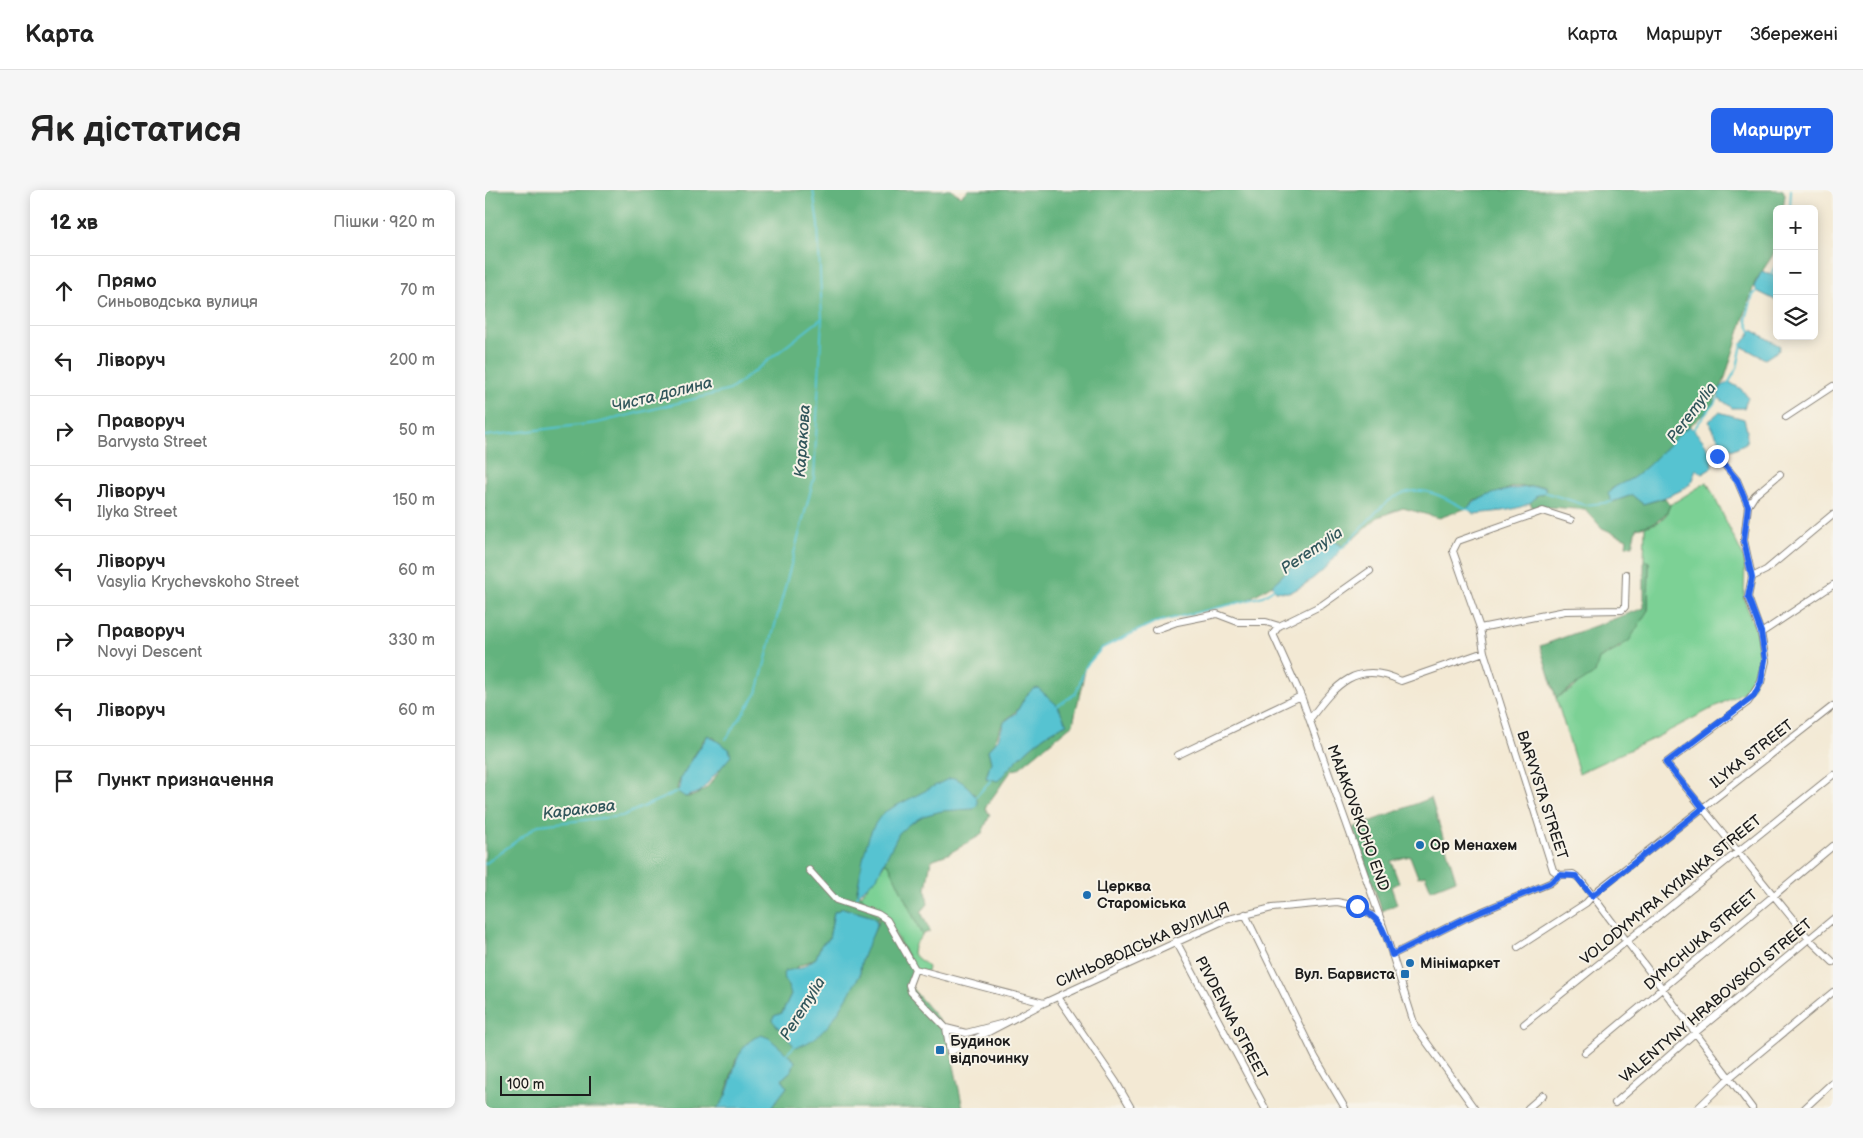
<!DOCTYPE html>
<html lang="uk">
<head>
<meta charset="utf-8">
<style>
	:root { --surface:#fff; --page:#f6f6f6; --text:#222; --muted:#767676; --line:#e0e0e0; --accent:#2563eb }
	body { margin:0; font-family:"Balsamiq Sans",sans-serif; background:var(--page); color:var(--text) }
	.controls { position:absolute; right:15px; top:15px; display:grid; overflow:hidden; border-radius:8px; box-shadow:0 2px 12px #0003 }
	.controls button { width:45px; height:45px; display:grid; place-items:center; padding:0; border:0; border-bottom:1px solid var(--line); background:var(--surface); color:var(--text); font:25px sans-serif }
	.scale { position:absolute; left:15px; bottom:12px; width:91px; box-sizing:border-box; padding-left:5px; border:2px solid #1c1c1c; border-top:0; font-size:14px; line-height:18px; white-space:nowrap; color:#1c1c1c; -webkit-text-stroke:4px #f7f3e8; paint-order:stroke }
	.stop { position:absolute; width:15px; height:15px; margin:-11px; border:4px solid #2563eb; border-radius:50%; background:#fff }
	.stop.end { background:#2563eb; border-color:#fff; box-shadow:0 1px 5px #0008 }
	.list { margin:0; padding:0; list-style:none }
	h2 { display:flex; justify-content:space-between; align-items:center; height:65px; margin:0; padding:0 20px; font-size:21px }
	h2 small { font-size:16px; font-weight:400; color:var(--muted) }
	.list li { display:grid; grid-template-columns:32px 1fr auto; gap:15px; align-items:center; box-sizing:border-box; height:70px; padding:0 20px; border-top:1px solid var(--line) }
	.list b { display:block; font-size:19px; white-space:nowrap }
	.list p { margin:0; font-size:16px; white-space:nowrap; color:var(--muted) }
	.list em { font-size:16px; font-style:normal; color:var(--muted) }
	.icon { flex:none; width:28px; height:28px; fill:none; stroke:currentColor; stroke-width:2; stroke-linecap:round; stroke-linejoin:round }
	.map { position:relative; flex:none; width:1348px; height:918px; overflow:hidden; border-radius:8px }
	header { display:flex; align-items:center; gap:30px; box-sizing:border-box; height:70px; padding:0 25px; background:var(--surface); border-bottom:1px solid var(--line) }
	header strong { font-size:24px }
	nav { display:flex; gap:28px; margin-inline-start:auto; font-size:18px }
	.intro { display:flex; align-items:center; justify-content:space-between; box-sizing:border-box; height:120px; padding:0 30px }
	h1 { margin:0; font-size:35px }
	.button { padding:12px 22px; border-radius:8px; background:var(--accent); color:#fff; font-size:18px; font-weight:700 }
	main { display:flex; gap:30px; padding:0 30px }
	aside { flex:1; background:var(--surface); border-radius:8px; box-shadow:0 2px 12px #0003 }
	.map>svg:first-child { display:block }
	.green { fill:#7bd195; stroke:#4c7658 }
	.forest { fill:#64b37e; stroke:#40684d; fill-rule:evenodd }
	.water { fill:#57c3d1; stroke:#3a7076 }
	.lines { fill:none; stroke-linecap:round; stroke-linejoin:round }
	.stream { stroke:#57c3d1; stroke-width:2 }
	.minor-casing { stroke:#888278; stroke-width:8 }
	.minor { stroke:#fff; stroke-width:6 }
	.route { stroke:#2563eb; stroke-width:6 }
	.poi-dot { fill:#1f6fb2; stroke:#f7f3e8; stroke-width:2 }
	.labels { text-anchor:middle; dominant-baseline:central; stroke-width:4; stroke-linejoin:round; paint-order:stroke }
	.street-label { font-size:15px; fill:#1c1c1c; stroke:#f7f3e8 }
	.poi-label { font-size:15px; font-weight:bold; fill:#1c1c1c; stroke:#f7f3e8; text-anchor:start }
	.water-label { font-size:16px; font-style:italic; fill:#31565b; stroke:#f7f3e8 }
</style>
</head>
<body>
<header>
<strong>Карта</strong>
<nav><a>Карта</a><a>Маршрут</a><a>Збережені</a></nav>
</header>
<div class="intro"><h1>Як дістатися</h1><a class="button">Маршрут</a></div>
<main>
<aside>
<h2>12 хв<small>Пішки · 920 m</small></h2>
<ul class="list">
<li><svg class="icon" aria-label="ahead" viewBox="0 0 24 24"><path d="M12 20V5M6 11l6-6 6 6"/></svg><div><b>Прямо</b><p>Синьоводська вулиця</p></div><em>70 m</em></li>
<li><svg class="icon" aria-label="left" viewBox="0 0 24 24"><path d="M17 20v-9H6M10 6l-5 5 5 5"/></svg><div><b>Ліворуч</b></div><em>200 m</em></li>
<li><svg class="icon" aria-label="right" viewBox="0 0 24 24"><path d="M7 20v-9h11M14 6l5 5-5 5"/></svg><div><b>Праворуч</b><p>Barvysta Street</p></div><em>50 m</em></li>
<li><svg class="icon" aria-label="left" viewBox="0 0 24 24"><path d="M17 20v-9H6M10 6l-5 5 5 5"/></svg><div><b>Ліворуч</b><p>Ilyka Street</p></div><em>150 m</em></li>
<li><svg class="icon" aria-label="left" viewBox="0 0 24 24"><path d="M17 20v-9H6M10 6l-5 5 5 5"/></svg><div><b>Ліворуч</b><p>Vasylia Krychevskoho Street</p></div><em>60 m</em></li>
<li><svg class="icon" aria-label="right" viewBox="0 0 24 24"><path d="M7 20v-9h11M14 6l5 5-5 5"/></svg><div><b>Праворуч</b><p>Novyi Descent</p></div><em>330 m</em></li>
<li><svg class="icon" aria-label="left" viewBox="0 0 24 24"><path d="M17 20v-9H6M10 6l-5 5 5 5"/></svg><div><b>Ліворуч</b></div><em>60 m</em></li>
<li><svg class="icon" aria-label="arrive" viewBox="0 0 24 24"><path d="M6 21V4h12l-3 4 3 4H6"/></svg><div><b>Пункт призначення</b></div></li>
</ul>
</aside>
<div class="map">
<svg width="1348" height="918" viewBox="0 0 1348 918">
	<rect width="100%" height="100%" fill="#f7f3e8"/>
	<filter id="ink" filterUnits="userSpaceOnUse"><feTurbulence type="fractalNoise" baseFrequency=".02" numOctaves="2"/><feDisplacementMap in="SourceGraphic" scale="10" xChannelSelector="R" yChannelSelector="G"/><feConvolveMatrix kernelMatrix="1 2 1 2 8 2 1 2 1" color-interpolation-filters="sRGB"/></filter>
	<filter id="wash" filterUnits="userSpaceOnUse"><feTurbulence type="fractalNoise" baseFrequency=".0096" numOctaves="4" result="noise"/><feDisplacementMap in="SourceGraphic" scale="20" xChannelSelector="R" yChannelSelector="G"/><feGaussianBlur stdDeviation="1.12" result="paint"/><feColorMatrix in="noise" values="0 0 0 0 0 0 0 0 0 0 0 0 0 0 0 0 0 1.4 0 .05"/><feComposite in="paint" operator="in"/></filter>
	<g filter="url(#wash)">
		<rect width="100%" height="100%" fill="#f3e9d4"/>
		<path class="green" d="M1222,292L1260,370L1259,409L1271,441L1275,466L1268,497L1172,547L1094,583L1071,508L1088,499L1114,469L1135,458L1163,420L1164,372L1159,370L1160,337L1174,332L1181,325L1185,315Z
			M400,673L405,675L437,745L429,756L428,764L443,777L442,782L430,779L404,733L371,716C377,700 391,689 400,673Z"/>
		<path class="forest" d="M0,0H466L476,6L483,0H1298L1300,5L1298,19H1292V48L1288,65L1270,92L1239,191L1225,219L1198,241L1172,270L1147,289L1126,299L1127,312L1147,305L1158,314L1180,308L1185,315C1179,331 1167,335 1151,338L1147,356L1141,355L1142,349L1117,338L1100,319C1083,320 1065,314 1049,320L1045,313L1051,306L1060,302V296L1029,297L989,311L982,318L954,328L918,318L893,327L859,357L848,350L812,372L787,395L760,411L668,433L617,458L601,476L588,534L533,579L527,580L500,618L505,625L496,645L463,664L446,670L441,699L443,714L436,722L445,741L437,745L404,675L382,663L372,700L393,728L392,732L388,727L358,718L349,722L344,749L336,755L331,768L298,784L306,804L297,823L289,826L336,842L375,785C374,763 389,746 396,725L430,779L424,795L461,838L478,918H286L302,897L297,889L307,880L310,871L301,864L251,869L238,913L232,918H0ZM538,510L582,534C554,545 533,568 513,590L501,588L506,572L503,560C511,552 512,545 517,535C521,526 531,527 538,510ZM221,546L228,547L245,562C236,578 222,608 200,607L192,599L194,591Z
			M1159,370L1164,372L1163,420L1144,451L1114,469L1110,483L1071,508L1055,456L1159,418Z
			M946,608L971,690L946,700L940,685L933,687L925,666L906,671L914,693L906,697L912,714L897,721L868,638Z"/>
		<path class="water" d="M1277,81L1292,87V111L1272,101L1269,96Z
			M1267,140L1295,156L1294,160L1280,169L1256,156Z
			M1244,192L1256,199L1263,207L1259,218H1247L1234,208C1232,200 1237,195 1244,192Z
			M1234,222L1259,229L1262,240L1261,253L1246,260L1232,247L1224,231Z
			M1204,236C1217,247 1228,261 1227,278L1217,284L1211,279C1209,282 1210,286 1208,290C1202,302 1171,310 1158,314L1147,305L1127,312L1123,304C1128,295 1140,293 1149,287C1170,272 1184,252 1204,236Z
			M1060,296V302L1051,306C1045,321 1005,322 989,324L982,318C1000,301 1035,297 1060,296Z
			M848,350L857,356C852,369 819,400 803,402C800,403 794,401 791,401L787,395L812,372Z
			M553,498L572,515L582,534C554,545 533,568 513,591L501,588L506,572L503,560L513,549L519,532L531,523L540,507L548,499Z
			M223,545L244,559L246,566L215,602L200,607L193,602L196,587Z
			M470,588C479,592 495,606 492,616L488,619L457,621L438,626L423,635L414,643L392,687L373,705L372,700C378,674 380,638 401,621L463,589Z
			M358,718L388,727L392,732C388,750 374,765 375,785C360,810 342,851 310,857L287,830L289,826L297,823L306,804L298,784L300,781L316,778L331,768L336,755L344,749L349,722Z
			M276,845L284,848L310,871L307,880L297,889L302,897L286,918H232C252,901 242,857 276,845Z"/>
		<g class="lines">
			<path class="stream" d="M1305,19L1306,0
				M1286,84L1292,73
				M1266,142L1261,129L1268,105L1273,100
				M1243,194L1252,178L1257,154
				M1208,240L1235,206
				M0,246L112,233L245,200L336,129
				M1059,302L1100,315L1127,312
				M854,360C885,336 904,288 950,304C962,308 973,316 985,320
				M572,516L591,503L601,476L617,458L668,433L760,411L778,406L790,398
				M241,549L272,503L329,288L337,129L333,35L328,0
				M489,609L506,590
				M0,674L53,635L137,626L194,601
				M376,684L380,667
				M371,712L373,704
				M300,865L311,855"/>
		</g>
	</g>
	<g filter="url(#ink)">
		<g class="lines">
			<g class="minor-casing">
				<path id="minor" d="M1301,227L1348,196
					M1232,266L1252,290L1263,316
					M1295,284L1270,305L1263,316L1259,350L1267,387L1263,407L1276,443L1281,471L1276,492L1263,512L1181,573L1324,749L1348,772
					M1086,330L1058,321L973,351L968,361L995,438L999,462L1068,680L1075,685L1088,684L1095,689L1267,918
					M885,381L837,415L794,436L788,444L816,506L897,733
					M1267,387L1281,380L1348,324
					M995,438L1080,421L1137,420L1140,417L1141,384
					M670,440L692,432L732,424L753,432H781L794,436
					M1276,443L1348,395
					M825,529C850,495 872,469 916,491L999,462
					M693,565L816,506
					M324,680L351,710L393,724L402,730L430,779
					M760,724L830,867L860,918
					M691,751L780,918
					M1033,757L1101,713L1113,700L1348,516
					M907,765L981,728L1065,693L1075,685
					M573,807L631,892L646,918
					M519,833L481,843L461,838L465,862L559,813L740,730L787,718L852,712L872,716L890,727L898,736L930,836L989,918
					M1039,834L1348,585
					M461,838L426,802L424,795L430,779L559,813
					M1100,863L1348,656
					M1130,913L1210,843L1348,729
					M1043,918L1058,905
					M1213,918L1244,888L1348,802
					M1320,918L1348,892"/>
			</g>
			<use href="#minor" class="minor"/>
		</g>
	</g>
	<g class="lines" filter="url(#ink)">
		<path class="route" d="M872,716C897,729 899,740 907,765L981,728L1065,693L1075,685L1091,686L1107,706L1218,618L1181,573L1269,506L1276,492L1280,470L1276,442L1263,407L1267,388L1259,350L1263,316L1252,290L1232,266"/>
	</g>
	<g class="poi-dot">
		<circle cx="935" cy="655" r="5"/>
		<circle cx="602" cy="705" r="5"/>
		<circle cx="925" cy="773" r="5"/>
		<rect x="915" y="779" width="10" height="10" rx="2.5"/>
		<rect x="450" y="855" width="10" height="10" rx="2.5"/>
	</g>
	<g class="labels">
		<g class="street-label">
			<text transform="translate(1267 564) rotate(-38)">ILYKA STREET</text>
			<text transform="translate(1057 605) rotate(72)">BARVYSTA STREET</text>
			<text transform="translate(873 628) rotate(70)">MAIAKOVSKOHO END</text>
			<text transform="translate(1186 700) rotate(-39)">VOLODYMYRA KYIANKA STREET</text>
			<text transform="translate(1216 750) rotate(-41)">DYMCHUKA STREET</text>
			<text transform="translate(658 755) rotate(-24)">СИНЬОВОДСЬКА ВУЛИЦЯ</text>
			<text transform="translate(1231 811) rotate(-40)">VALENTYNY HRABOVSKOI STREET</text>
			<text transform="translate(746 828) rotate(62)">PIVDENNA STREET</text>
		</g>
		<g class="poi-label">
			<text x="945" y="655">Ор Менахем</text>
			<text x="612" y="696">Церква<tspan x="612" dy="17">Староміська</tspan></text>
			<text x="935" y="773">Мінімаркет</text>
			<text x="910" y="784" text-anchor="end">Вул. Барвиста</text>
			<text x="465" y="851">Будинок<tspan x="465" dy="17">відпочинку</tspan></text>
		</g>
		<g class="water-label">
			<text transform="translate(177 205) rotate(-14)">Чиста долина</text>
			<text transform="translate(1207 223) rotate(-53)">Peremylia</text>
			<text transform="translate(318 251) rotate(-86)">Каракова</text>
			<text transform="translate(827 361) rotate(-34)">Peremylia</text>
			<text transform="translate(94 620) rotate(-7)">Каракова</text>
			<text transform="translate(318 819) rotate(-58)">Peremylia</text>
		</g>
	</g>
</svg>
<div class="controls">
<button>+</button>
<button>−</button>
<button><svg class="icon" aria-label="layers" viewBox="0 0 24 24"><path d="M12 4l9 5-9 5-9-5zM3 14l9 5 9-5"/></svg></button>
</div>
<div class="scale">100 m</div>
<div class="stop" style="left:872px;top:716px"></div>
<div class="stop end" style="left:1232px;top:266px"></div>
</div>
</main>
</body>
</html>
